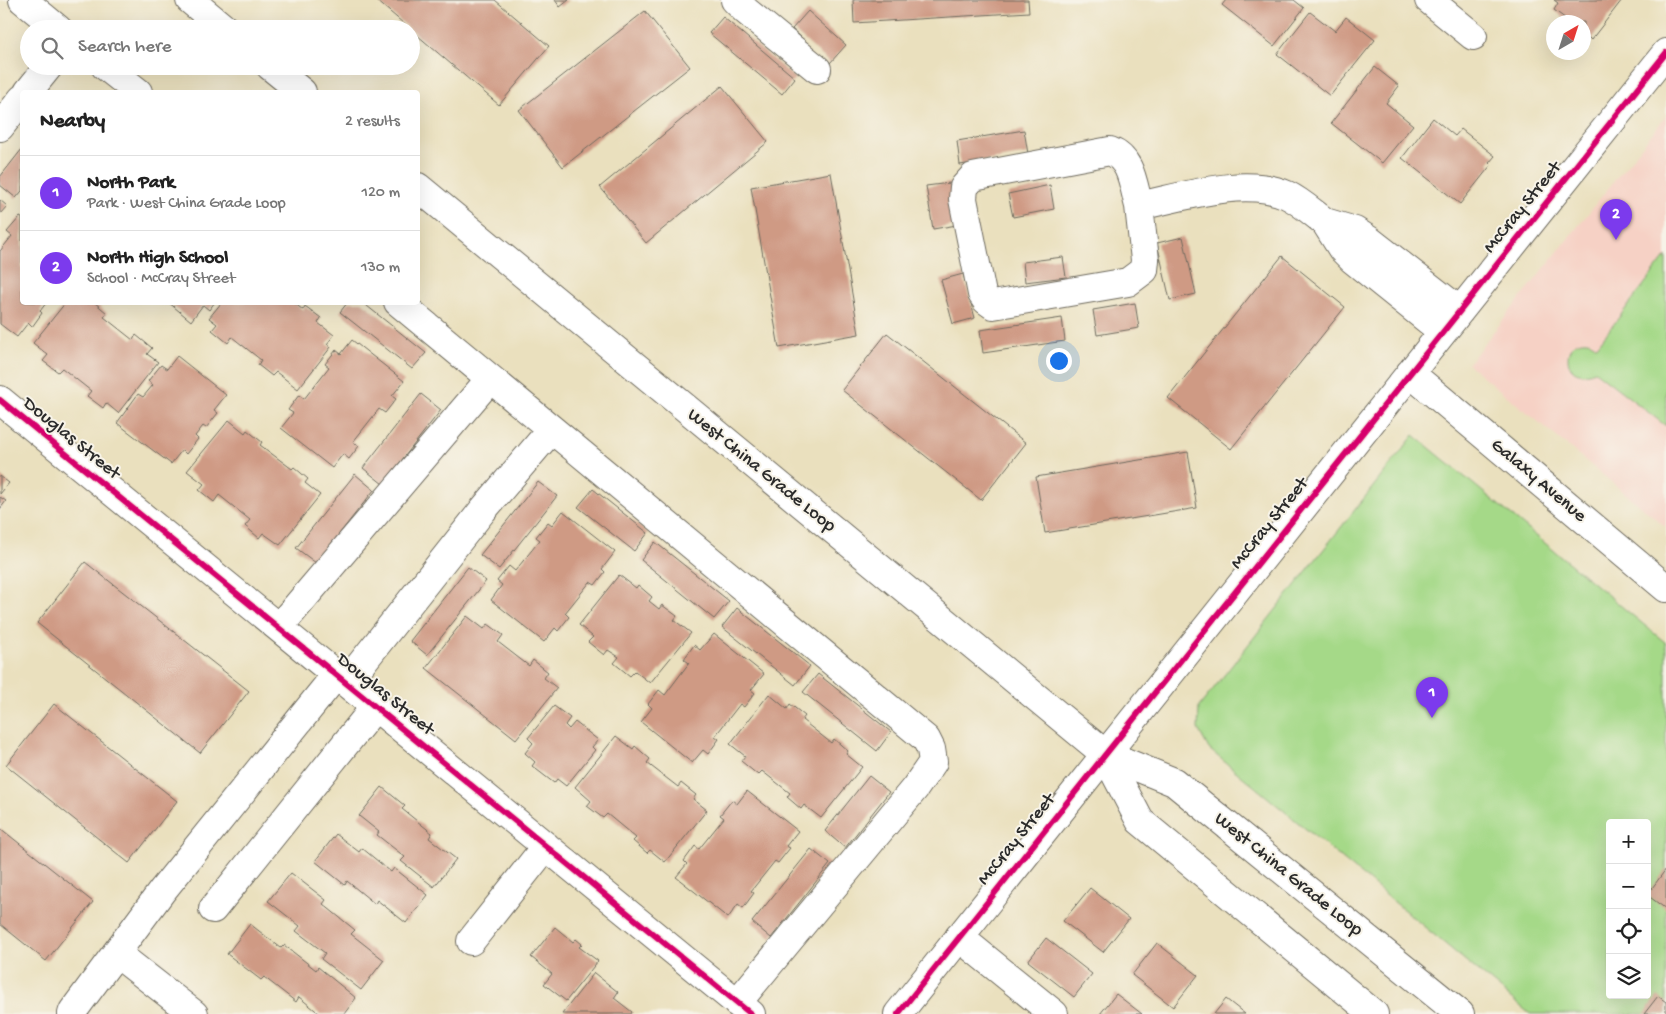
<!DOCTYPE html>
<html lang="en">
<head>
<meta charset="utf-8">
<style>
	:root { --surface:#fff; --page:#f6f6f6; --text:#222; --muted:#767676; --line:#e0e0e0; --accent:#7c3aed }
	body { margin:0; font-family:"Gochi Hand",sans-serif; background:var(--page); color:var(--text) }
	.controls { position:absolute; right:15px; bottom:15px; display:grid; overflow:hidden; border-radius:5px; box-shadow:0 5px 20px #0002 }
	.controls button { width:45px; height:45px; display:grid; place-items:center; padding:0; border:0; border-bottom:1px solid var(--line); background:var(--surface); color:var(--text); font:25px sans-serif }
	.compass { position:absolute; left:1546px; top:15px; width:45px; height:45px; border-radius:50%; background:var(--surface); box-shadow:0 5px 20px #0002; rotate:39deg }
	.you { position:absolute; left:1058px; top:360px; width:18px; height:18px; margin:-12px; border:4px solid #fff; border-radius:50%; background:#1a73e8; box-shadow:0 0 0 8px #1a73e833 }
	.badge { display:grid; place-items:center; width:32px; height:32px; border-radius:50%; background:var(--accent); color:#fff; font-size:16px; font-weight:700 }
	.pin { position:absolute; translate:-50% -41px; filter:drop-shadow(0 1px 2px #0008) }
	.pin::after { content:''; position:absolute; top:26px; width:18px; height:15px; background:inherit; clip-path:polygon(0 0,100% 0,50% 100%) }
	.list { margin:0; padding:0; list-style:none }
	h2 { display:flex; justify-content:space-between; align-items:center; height:65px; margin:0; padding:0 20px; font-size:21px }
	h2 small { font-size:16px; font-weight:400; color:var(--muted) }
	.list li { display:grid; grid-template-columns:32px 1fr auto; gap:15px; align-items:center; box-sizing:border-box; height:75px; padding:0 20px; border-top:1px solid var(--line) }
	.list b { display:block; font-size:19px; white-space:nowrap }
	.list p { margin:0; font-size:16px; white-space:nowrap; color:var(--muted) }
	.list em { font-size:16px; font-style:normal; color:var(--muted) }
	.icon { flex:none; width:28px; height:28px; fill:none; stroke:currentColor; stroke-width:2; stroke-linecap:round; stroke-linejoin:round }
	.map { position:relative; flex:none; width:1666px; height:1014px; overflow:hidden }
	.search { position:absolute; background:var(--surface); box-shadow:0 5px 20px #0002; left:20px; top:20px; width:400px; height:55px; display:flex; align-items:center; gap:12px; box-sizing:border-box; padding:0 18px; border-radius:28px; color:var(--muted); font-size:19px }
	.panel { position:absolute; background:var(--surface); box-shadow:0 5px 20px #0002; left:20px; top:90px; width:400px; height:215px; border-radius:5px }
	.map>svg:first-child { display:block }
	.built { fill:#f6d1c5 }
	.green { fill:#a5d988; stroke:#68825a; fill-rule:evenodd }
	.building { fill:#cf9a84 }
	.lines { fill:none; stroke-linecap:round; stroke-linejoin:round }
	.minor-casing { stroke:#6e6a5e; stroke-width:30 }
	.major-casing { stroke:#6e6a5e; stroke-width:30 }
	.minor { stroke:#fff; stroke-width:28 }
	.major { stroke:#fff; stroke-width:28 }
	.cycleway-casing { stroke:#f7f3e8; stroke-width:9 }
	.cycleway { stroke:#d6006c; stroke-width:6 }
	.labels { text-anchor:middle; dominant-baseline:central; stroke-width:4; stroke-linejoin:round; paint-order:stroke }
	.street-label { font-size:19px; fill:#2b2b2b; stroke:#f7f3e8 }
</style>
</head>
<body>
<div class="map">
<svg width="1666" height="1014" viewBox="0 0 1666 1014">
	<rect width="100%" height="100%" fill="#f7f3e8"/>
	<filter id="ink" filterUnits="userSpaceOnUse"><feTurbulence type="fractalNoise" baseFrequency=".02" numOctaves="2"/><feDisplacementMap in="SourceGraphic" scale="10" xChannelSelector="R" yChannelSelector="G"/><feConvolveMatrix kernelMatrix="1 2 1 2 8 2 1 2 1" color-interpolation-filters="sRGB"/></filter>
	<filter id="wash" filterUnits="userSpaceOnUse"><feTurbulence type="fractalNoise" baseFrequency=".0096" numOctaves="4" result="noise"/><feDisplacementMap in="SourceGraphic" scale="20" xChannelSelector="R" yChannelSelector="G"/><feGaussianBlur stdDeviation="1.12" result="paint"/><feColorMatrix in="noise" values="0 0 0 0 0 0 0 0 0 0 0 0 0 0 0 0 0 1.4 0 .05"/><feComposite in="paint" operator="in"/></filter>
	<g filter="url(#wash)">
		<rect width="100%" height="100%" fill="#eae0be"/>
		<path class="built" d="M1666,116V527L1468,364Z"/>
		<path class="green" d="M1666,256V426L1595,371C1561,385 1560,338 1587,341C1590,341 1594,344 1597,346Z
			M1414,435L1666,643V1014H1530L1209,749L1198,729L1199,707ZM1610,823H1647V995H1610Z"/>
		<g id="blocks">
			<path class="building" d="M376,0H495L549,46L499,105Z
				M555,0H569L560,7Z
				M853,0H1028L1029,12L854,23Z
				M1226,0H1294L1304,8L1274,46L1222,5Z
				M1554,0H1622L1591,40L1584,33V22H1570L1554,10L1558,3Z
				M645,11L690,67L563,167L519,110Z
				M808,11L846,45L830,63L792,29Z
				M1310,12L1335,31L1346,17L1375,40L1330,96L1277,54Z
				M723,17L795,78L782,94L709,33Z
				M1375,67L1399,86L1386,103L1413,125L1382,163L1331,123Z
				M722,86L768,142L646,243L600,187Z
				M1433,118L1455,136L1461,129L1495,156L1489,163L1491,165L1460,204L1402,158Z
				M1024,130L1028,154L960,165L957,141Z
				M22,149V191L16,198L0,185V177Z
				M831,173L859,334L779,348L751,187Z
				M950,183L957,225L933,229L926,186Z
				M1050,185L1054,209L1013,217L1008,194Z
				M0,200L7,206L0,214Z
				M20,217L22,218V302H47L40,311L42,313L32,327L28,323L17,337L0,324V251L12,236L7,232Z
				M1183,237L1196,294L1170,300L1157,243Z
				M1282,256L1345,307L1231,449L1168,398Z
				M1063,257L1066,277L1025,282L1023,262Z
				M963,274L975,318L953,324L941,280Z
				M66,302H86L88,304L94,302L107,313L104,317L133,340L136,335L152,348L147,354L158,362L118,413L106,403L103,408L87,396L91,391L62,368L58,372L43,361L48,355L33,343Z
				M168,302H215L209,310L203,305L191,321Z
				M222,302H293L303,310L305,306L321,318L318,323L334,335L327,344L331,347L298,389L276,372L272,376L258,365L261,360L232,337L228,343L212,330L217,324L209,318Z
				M348,302H362L426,353L412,369L340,312Z
				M1135,303L1139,328L1097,335L1093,310Z
				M1062,318L1065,341L983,353L980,330Z
				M887,333L1026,443L981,500L842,390Z
				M352,340L404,381L392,396L396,399L385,413L379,409L353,442L359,446L349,459L343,454L332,468L281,428L293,413L288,410L299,395L304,399L329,367L325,364L336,350L341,354Z
				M177,356L226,395L214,410L218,413L206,428L203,426L195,436L198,439L186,454L182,450L171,464L117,423L138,394L143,397L153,385L148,381L161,365L167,369Z
				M421,394L441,410L383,484L363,468Z
				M229,420L245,433L247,430L262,442L260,445L292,469L294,467L308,479L305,483L320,495L280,545L263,533L259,538L245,526L250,520L219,495L214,502L199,490L204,484L187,471Z
				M1188,452L1197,508L1045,533L1036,477Z
				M355,474L374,490L316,563L296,548Z
				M0,476L9,483L0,494Z
				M538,482L557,496L499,569L480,555Z
				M593,489L648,533L634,551L578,507Z
				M0,497L6,501L0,509Z
				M563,511L615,552L602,569L605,572L595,585L590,582L565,613L569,617L558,631L555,628L544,642L491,600L502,585L497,581L509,566L515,571L540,540L536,537L548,522L552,525Z
				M655,542L729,601L714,619L641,560Z
				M85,562L249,691L200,753L37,623Z
				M468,567L486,581L427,655L410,641Z
				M619,575L636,588L638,585L652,597L649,601L659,609L662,605L677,616L674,620L691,633L650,683L635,671L630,676L614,663L619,657L608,650L604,655L588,642L593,637L579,625Z
				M737,608L810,666L795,685L722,627Z
				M467,616L484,629L488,624L503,635L498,642L529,666L533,660L548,672L544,678L557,688L516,739L426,668Z
				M714,634L764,674L751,690L755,693L744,707L740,704L715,736L719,739L708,754L703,750L692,763L641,722L652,708L648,704L659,690L665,695L689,663L684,659L694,645L700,650Z
				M818,674L891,732L877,751L803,692Z
				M769,694L787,709L790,704L805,716L802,720L831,743L834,739L848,751L846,754L862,767L821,818L804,805L801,809L787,797L790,793L762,771L758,775L741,761L745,756L730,744Z
				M54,704L177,801L129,863L6,765Z
				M554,706L570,718L565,725L569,729L575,722L598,740L592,747L595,750L566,786L557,779L554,783L532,766L535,762L525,753L533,743L528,738Z
				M616,736L633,749L635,746L650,759L647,763L678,787L681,783L696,795L693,799L707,810L665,862L650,850L647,853L633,841L636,838L607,814L603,818L587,806L591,801L575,787Z
				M869,776L889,792L845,848L825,831Z
				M382,787L405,806L402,809L432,833L429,838L456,859L434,887L401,861L405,857L377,835L379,832L359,816Z
				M747,791L798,831L786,846L790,848L778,863L775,861L751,891L754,893L743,908L738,904L728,918L676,877L687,864L684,861L695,846L699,849L724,818L720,815L732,800L737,804Z
				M0,828L93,902L46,961L0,924Z
				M336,834L359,852L362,848L391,872L394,868L428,895L406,923L377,900L375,904L347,881L345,885L315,861Z
				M811,849L830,864L771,938L752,922Z
				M1666,869V909L1647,895Z
				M291,873L326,900L323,904L355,930L351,934L384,960L361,990L321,959L325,953L296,931L300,926L268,901Z
				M1090,888L1129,919L1103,952L1063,921Z
				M250,924L281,948L284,945L316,970L318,967L356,998L344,1014H320L299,997L296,1002L264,977L261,980L227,954Z
				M555,927L573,942L576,939L582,944L579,947L598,961L566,1001L544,984L552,974L531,957Z
				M1046,938L1092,974L1074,997L1028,961Z
				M1157,943L1198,975L1173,1007L1132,975Z
				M594,973L618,992L614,998L632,1012L631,1014H562Z
				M1116,994L1142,1014H1100Z
				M1658,996L1666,1002V1014H1644Z
				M1226,999L1245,1014H1214Z"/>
		</g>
	</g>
	<g filter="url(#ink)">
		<use href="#blocks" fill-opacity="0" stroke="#6e6a5e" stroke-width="1"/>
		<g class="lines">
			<g class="minor-casing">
				<path id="minor" d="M23,0L58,29
					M735,0L746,11L817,69
					M1429,0L1473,36
					M105,66L138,92
					M28,92L49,66
					M0,127L22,99
					M1139,206L1145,260L1144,270L1128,282L993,305L986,300L982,294L963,199L964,187L973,177L1110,151C1132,159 1133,185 1139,206C1182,197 1246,176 1287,195C1300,201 1313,213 1325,222
					M398,302L926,739L931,749L933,762L915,788L737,1003
					M1443,332L1352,259L1342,249L1325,222L1355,231L1369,240L1460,311
					M1410,373L1666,588
					M0,400L751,1014
					M279,627L490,379
					M346,683L483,510L551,430
					M213,909L375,707
					M959,937L1054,1014
					M471,941L546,846
					M116,953L194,1014
					M72,1014L73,1011L162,891L336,675
					M898,1014L1666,53"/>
			</g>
			<g class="major-casing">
				<path id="major" d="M190,0L225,29
					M270,66L302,92
					M418,187L1105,754L1174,782L1460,1014
					M1105,754L1140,821L1374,1014"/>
			</g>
			<use href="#minor" class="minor"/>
			<use href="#major" class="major"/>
			<g class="cycleway-casing">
				<path id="cycleway" d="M0,400L751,1014
					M898,1014L1666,53"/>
			</g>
			<use href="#cycleway" class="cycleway"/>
		</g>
	</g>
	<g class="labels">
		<g class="street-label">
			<text transform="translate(1523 208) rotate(-51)">McCray Street</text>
			<text transform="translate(71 439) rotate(39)">Douglas Street</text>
			<text transform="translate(761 471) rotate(39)">West China Grade Loop</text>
			<text transform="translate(1538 481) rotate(40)">Galaxy Avenue</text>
			<text transform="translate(1270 524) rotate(-51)">McCray Street</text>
			<text transform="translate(385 695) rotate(39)">Douglas Street</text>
			<text transform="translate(1017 840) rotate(-51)">McCray Street</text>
			<text transform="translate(1288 875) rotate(39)">West China Grade Loop</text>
		</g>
	</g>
</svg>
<div class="controls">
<button>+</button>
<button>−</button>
<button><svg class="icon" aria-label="locate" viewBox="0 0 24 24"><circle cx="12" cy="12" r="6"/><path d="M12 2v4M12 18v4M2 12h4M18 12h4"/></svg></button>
<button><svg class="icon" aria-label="layers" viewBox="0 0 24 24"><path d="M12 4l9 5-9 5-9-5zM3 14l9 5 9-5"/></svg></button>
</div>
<svg class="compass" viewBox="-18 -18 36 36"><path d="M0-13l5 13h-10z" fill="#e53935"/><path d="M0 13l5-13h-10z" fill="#767676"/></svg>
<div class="you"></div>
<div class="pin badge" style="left:1432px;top:718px">1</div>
<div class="pin badge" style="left:1616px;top:240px">2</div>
<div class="search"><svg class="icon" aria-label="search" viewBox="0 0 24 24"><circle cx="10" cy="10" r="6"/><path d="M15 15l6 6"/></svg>Search here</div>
<section class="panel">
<h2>Nearby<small>2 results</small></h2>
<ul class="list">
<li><span class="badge">1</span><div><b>North Park</b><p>Park · West China Grade Loop</p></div><em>120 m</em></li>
<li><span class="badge">2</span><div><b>North High School</b><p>School · McCray Street</p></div><em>130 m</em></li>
</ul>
</section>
</div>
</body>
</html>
